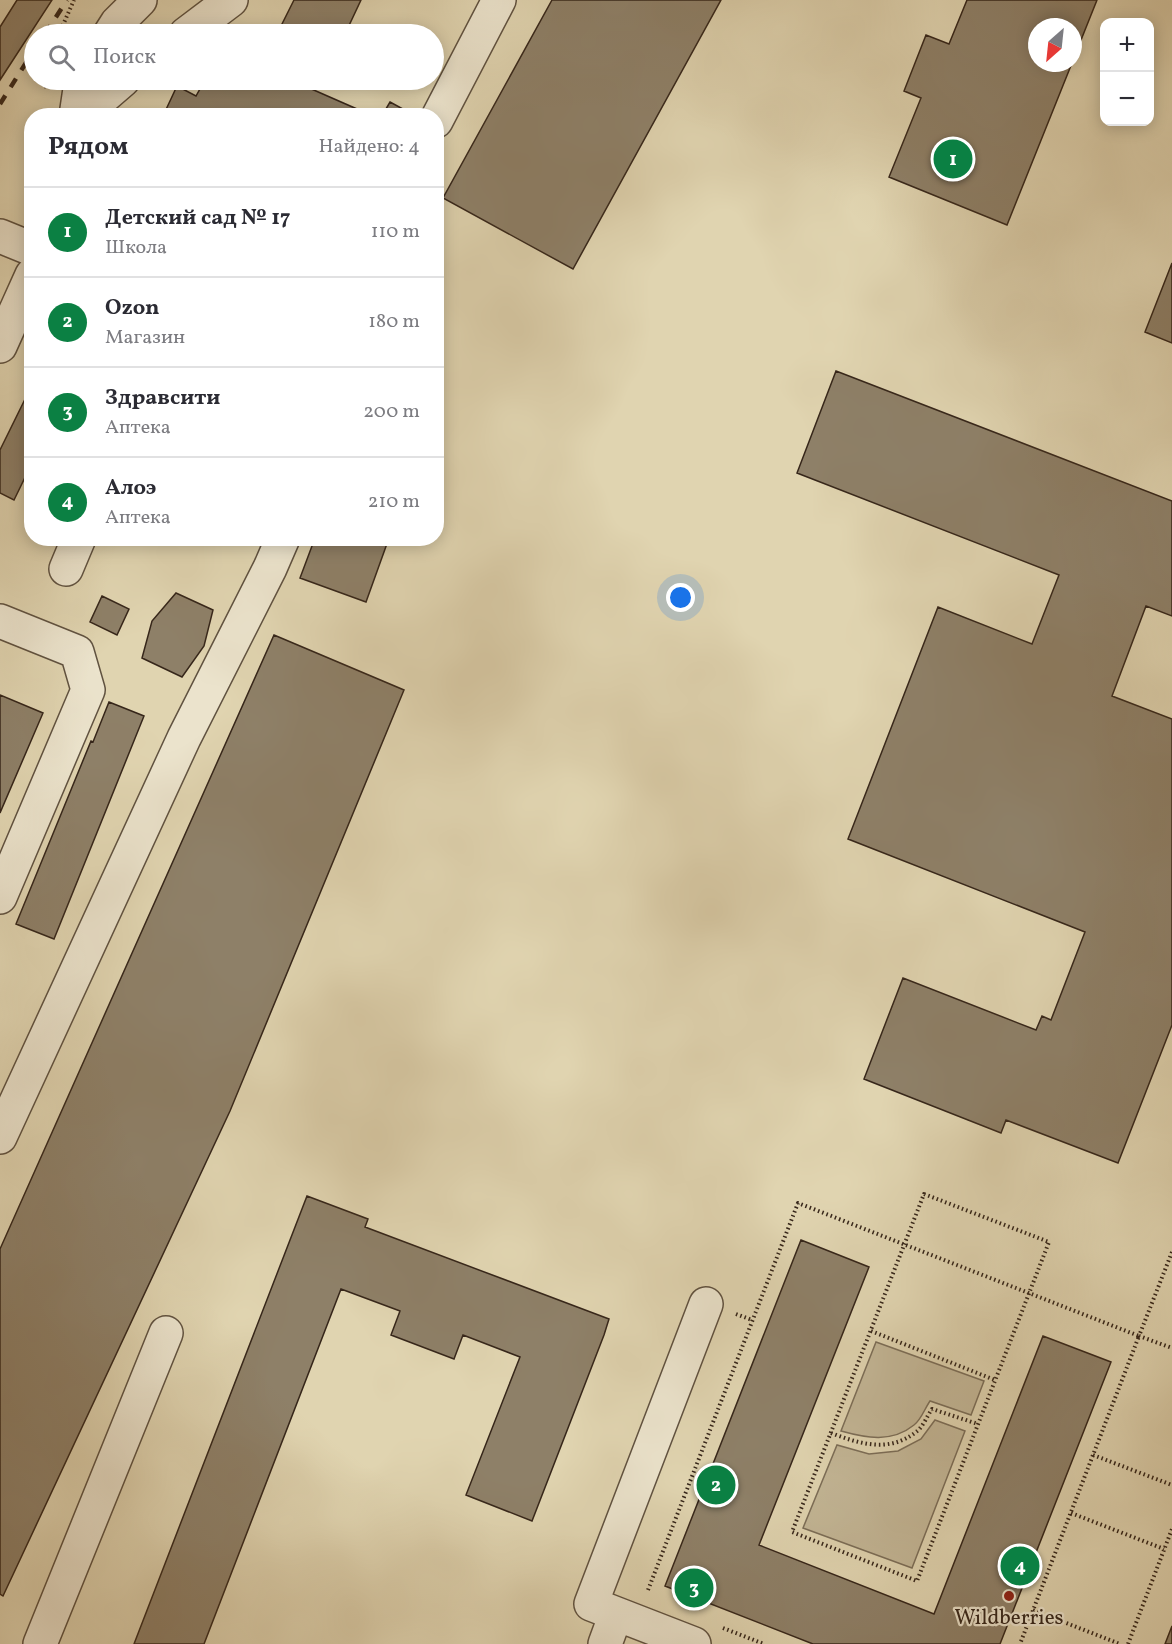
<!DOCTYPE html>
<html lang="ru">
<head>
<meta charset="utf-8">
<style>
	:root { --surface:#fff; --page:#f2f2f3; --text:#2b2b33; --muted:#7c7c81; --line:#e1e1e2; --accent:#0b8043 }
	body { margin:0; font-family:Vollkorn,serif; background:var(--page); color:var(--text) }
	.controls { position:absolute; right:18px; top:18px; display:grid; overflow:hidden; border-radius:12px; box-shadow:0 3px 15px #0003 }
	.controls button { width:54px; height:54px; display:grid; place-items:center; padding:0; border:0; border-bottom:2px solid var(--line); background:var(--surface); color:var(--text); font:30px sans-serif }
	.compass { position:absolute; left:1028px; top:18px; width:54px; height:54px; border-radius:50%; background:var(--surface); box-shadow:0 3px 15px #0003; rotate:207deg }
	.you { position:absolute; left:681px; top:598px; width:21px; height:21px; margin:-15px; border:4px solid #fff; border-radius:50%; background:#1a73e8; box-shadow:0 0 0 9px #1a73e833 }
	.badge { display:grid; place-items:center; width:39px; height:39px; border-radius:50%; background:var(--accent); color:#fff; font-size:20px; font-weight:700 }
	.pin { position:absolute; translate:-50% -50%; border:3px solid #fff; box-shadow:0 2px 6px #0006 }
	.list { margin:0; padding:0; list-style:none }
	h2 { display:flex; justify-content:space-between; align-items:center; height:78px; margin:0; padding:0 24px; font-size:26px }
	h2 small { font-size:20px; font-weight:400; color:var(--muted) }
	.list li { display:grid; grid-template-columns:39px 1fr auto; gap:18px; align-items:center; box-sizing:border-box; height:90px; padding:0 24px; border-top:2px solid var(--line) }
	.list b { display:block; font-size:22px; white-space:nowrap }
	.list p { margin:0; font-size:20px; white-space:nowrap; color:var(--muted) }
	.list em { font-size:20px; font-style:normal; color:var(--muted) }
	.icon { flex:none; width:33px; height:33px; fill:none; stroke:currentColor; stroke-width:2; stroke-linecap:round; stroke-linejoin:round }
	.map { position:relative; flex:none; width:1172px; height:1644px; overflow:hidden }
	.search { position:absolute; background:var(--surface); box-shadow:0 3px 15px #0003; left:24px; top:24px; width:420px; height:66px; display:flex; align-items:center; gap:15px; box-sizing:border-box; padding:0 21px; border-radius:33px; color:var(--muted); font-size:22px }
	.panel { position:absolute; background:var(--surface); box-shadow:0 3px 15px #0003; left:24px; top:108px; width:420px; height:438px; border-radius:24px }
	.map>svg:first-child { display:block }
	.green { fill:#c3b696; stroke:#7c6e58; stroke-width:1.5 }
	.building { fill:#8e8068; stroke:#36261a; stroke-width:1.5 }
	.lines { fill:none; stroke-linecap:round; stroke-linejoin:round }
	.minor-casing { stroke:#605240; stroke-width:36 }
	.path { stroke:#36261a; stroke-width:4; stroke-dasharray:1.5 3; stroke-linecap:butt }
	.minor { stroke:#ebe3cc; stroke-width:33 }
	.rail { stroke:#36261a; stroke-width:4.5; stroke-dasharray:10 10; stroke-linecap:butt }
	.poi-dot { fill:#8f2418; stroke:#ebe3cc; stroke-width:2 }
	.labels { text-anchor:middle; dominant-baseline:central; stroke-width:4.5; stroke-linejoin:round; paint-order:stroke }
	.poi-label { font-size:21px; fill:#36261a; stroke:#ebe3cc }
</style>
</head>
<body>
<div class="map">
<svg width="1172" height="1644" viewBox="0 0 1172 1644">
	<rect width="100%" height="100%" fill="#e0d4b0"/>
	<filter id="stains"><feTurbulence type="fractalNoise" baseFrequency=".00333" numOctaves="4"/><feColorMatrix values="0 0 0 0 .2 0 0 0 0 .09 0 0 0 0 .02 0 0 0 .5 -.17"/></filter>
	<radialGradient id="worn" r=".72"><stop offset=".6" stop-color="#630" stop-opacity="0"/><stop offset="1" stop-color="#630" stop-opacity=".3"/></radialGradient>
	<path class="green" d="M876,1342L984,1381L971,1415L930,1401C925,1408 921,1420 914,1425C892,1443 866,1438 841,1431Z
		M935,1420L965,1431L912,1568L803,1528L837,1445L869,1454L898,1451L921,1439Z"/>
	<path class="building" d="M17,0H52L0,80V27Z
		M294,0H361L345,34H277Z
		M552,0H721L573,269L443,198Z
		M967,0H1097L1073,60V27H1037V63H1072L1007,225L889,177L921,98L904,91L926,35L949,44Z
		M205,80H291L357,109L354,116H163L177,86L196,96Z
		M390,102L403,109L399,116L383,114Z
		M1172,263V343L1145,332Z
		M836,371L1172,501V616L1146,606L1112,696L1172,719V1025L1118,1163L1006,1120L1001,1133L864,1079L903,978L1036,1030L1042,1016L1051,1020L1085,932L848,839L938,607L1032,644L1059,575L797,473Z
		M32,385V463L14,500L0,493V450Z
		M315,538H389L366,602L300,578Z
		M176,593L213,610L204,646L182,677L142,658L152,621Z
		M102,596L129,609L117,635L90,622Z
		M274,635L404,690L230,1111L3,1596L0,1594V1249Z
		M0,695L43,713L0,813Z
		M109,702L144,716L54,939L16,924L91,741L93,742Z
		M307,1196L368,1219L365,1227L609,1319L604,1335L532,1521L466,1495L520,1357L463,1335L454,1359L391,1335L400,1311L341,1289L204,1644H134Z
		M801,1240L869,1267L759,1545L934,1614L1043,1336L1111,1362L1000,1644H813L665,1586Z
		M1172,1626V1644H1165Z"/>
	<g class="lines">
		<g class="minor-casing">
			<path id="minor" d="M110,34L117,23L140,0
				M186,34L231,0
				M76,116L80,89L85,80
				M92,116L101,99L123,80
				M436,121L499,0
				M0,236L32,249
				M0,346L32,275
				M66,569L79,538
				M0,621L77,652L88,690L0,897
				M0,1137L184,738L270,568L283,538
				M40,1644L166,1333
				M605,1644L616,1614
				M694,1644L591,1604L706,1304"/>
		</g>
		<path class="path" d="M59,34L74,0
			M39,80L48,89
			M924,1194L1049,1242L917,1581L792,1532Z
			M1172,1252L1139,1336L1172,1348
			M736,1314L752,1320
			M871,1331L995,1380
			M831,1433C860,1444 889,1453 916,1432C923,1427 927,1416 932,1409L978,1424
			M1093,1455L1172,1485
			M1071,1513L1164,1549
			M648,1590L798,1203L1139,1336L1020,1644
			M1033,1610L1120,1644
			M723,1628L764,1644
			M1128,1644L1172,1529"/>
		<use href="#minor" class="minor"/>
		<path class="rail" d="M45,34L67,0
			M0,104L34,50"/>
	</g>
	<circle class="poi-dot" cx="1009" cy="1596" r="6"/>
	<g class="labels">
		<g class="poi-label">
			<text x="1009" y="1618">Wildberries</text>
		</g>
	</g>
	<rect width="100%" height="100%" filter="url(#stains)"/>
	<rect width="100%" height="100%" fill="url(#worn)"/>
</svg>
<div class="controls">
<button>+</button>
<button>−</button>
</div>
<svg class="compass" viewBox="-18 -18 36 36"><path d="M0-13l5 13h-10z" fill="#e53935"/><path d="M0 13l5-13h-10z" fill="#7c7c81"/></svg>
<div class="you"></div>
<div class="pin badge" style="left:953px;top:159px">1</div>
<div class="pin badge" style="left:716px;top:1485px">2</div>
<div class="pin badge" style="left:694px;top:1588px">3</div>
<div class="pin badge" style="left:1020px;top:1566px">4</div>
<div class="search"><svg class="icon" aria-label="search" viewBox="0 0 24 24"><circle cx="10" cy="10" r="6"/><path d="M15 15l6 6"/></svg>Поиск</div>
<section class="panel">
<h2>Рядом<small>Найдено: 4</small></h2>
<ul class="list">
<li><span class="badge">1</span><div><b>Детский сад № 17</b><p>Школа</p></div><em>110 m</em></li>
<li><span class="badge">2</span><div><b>Ozon</b><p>Магазин</p></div><em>180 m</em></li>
<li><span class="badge">3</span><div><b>Здравсити</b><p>Аптека</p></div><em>200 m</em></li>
<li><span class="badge">4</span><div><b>Алоэ</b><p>Аптека</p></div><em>210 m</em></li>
</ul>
</section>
</div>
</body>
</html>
